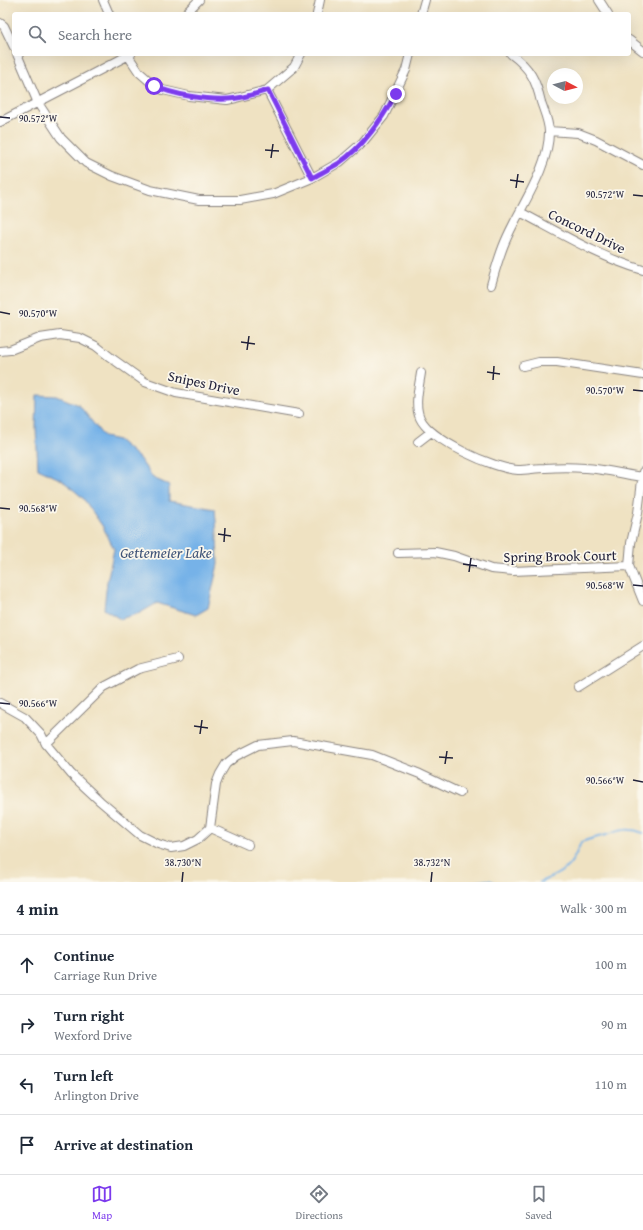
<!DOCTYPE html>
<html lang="en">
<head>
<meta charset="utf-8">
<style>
	:root { --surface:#fff; --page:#f2f2f3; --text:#1f2937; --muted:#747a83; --line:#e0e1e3; --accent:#7c3aed }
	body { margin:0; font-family:"Gentium Book Plus",serif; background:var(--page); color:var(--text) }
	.compass { position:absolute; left:547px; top:68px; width:36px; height:36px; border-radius:50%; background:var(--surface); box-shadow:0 4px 16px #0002; rotate:97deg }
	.stop { position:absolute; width:12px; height:12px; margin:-9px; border:3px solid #7c3aed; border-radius:50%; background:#fff }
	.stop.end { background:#7c3aed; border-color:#fff; box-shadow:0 1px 4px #0008 }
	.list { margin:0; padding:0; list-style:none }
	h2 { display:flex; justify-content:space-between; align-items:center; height:52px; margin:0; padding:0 16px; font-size:17px }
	h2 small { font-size:13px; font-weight:400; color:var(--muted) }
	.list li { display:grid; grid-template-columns:26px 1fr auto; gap:12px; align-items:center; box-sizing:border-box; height:60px; padding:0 16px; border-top:1px solid var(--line) }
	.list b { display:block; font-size:15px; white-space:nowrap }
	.list p { margin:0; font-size:13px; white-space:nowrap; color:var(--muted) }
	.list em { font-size:13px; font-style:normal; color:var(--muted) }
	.icon { flex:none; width:22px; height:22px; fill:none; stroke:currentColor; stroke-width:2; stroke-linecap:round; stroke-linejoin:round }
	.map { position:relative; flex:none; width:643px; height:882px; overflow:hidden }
	.search { position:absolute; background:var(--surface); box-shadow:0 4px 16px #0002; left:12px; right:12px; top:12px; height:44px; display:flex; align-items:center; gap:10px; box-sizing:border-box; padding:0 14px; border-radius:4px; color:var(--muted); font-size:15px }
	.sheet { height:292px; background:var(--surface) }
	nav { display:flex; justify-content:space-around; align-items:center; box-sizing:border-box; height:56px; border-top:1px solid var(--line); background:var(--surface); font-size:11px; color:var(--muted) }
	nav a { display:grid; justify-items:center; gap:2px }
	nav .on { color:var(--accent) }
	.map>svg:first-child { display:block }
	.water { fill:#76b2e8; stroke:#4c6a92 }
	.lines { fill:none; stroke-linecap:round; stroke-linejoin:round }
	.stream { stroke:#76b2e8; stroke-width:2 }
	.minor-casing { stroke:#88827e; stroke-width:10 }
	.minor { stroke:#fff; stroke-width:8 }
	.route { stroke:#7c3aed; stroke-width:5 }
	.ticks { fill:none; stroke:#22223b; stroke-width:1.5 }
	.labels { text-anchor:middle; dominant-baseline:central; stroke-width:3.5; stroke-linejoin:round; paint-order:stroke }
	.street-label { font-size:14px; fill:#22223b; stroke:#fbf7ec }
	.water-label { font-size:15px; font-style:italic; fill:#3f5478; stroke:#fbf7ec }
	.ticks-label { font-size:10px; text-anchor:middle; fill:#22223b; stroke:#fbf7ec; stroke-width:3.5; stroke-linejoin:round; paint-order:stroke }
</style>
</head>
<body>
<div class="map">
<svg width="643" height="882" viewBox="0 0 643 882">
	<rect width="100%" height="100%" fill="#fbf7ec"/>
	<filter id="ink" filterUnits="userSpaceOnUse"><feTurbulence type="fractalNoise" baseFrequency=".025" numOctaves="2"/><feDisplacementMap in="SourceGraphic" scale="8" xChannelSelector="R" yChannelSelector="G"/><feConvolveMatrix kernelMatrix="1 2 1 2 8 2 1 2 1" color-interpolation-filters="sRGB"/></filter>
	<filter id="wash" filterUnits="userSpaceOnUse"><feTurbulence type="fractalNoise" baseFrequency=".012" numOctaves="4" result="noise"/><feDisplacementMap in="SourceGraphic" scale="16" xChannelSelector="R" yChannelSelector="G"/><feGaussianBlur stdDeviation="0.9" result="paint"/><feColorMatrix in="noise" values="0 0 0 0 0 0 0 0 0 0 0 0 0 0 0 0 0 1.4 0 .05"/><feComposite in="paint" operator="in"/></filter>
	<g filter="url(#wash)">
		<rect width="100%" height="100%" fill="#efe2c2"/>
		<path class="water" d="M37,395L57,396L79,405L104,437L118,440L139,458L153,478L169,485V501L215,509L217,534L218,564L208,608L196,615L157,603L140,613L120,619L104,609L107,582L114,549L103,527L83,498L62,480L38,469L36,429Z"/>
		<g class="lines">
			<path class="stream" d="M474,882L488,880L494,882
				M540,882C565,872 572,867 581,842C589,839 598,837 606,835C620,830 629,827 643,833"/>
		</g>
	</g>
	<g filter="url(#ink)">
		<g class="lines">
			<g class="minor-casing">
				<path id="minor" d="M103,0L109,14
					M599,0L608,14
					M185,14L199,0
					M317,14L320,0
					M421,14L425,0
					M0,23L4,26L14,47
					M629,40L643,51
					M17,54L38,103L61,138L86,163L112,176L150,190L199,200H240L273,194L312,178L340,162L363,142L384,116L406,70L410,54
					M127,54L139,72L155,86L163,90L189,96L227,100L236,98L267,90L294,67L301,54
					M267,90L312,178
					M0,122L131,54
					M549,131L578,133L596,140L643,165
					M520,212C560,233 599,257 643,270
					M491,285C495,271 499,256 505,242C519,208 549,169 549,132C549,122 544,111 541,102C536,80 530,68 511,54
					M0,351L10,350L40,338L60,335L80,338L96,346L110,357L145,382L176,393L299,414
					M523,366L539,362H557L643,375
					M421,373C419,387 414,405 420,418C430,440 494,469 518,470C527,470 536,468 545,468C558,467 572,467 585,468C604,469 623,474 642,477
					M418,442L431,432
					M643,472L638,513L631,543L629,566L643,601
					M398,553L435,552L454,556L491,569L513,571L629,566
					M578,687L643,646
					M0,703L25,717L41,734L46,744L71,774L100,801L140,835L158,844L171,848L184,846L198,839L210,828L216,784L220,774L226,764L236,756L258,745L293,741L372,755L420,774L460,793
					M46,744L104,687L138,669L178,659
					M210,828L248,845"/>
			</g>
			<use href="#minor" class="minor"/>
		</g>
	</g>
	<g class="lines" filter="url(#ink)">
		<path class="route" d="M154,86C174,95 206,100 228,99C241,99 255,94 268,90L312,178C321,173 331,168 339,163C364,146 381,120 396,94"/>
	</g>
	<path class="ticks" d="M0,117L10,118M265,150L279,151M271,158L273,144M510,180L524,182M516,188L518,174M633,195L643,196M0,312L10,314M241,342L255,344M247,350L249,336M487,372L500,374M493,380L494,366M633,390L643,391M0,508L10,509M218,534L231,536M224,542L225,528M463,564L477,566M469,572L471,558M633,585L643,586M0,703L10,704M194,726L208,728M200,734L202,720M439,757L453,758M445,764L447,751M633,780L643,782M182,882L183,872M431,882L432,872"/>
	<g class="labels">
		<g class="street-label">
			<text transform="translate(587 231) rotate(26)">Concord Drive</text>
			<text transform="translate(204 383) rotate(12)">Snipes Drive</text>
			<text transform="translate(560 556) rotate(-1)">Spring Brook Court</text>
		</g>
		<g class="water-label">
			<text x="166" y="552">Gettemeier Lake</text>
		</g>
	</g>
	<g class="ticks-label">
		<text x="38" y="122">90.572°W</text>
		<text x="605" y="198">90.572°W</text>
		<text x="38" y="317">90.570°W</text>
		<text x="605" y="394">90.570°W</text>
		<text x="38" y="512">90.568°W</text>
		<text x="605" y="589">90.568°W</text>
		<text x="38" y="707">90.566°W</text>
		<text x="605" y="784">90.566°W</text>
		<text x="183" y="866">38.730°N</text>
		<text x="432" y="866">38.732°N</text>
	</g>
</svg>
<svg class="compass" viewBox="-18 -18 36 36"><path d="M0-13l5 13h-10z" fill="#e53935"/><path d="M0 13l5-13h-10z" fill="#747a83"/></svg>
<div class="stop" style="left:154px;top:86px"></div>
<div class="stop end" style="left:396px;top:94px"></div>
<div class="search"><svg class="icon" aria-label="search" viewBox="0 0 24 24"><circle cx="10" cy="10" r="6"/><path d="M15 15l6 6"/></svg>Search here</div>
</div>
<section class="sheet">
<h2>4 min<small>Walk · 300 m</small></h2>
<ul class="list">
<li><svg class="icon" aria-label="ahead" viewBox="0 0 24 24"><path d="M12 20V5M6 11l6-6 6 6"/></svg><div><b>Continue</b><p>Carriage Run Drive</p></div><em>100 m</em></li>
<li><svg class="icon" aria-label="right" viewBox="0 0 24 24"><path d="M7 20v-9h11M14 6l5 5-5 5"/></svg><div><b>Turn right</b><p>Wexford Drive</p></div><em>90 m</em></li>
<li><svg class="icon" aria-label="left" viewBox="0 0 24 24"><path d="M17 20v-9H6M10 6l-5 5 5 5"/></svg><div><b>Turn left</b><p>Arlington Drive</p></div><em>110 m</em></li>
<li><svg class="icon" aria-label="arrive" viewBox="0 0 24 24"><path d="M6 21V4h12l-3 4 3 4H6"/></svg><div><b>Arrive at destination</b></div></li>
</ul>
</section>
<nav>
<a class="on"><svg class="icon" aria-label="map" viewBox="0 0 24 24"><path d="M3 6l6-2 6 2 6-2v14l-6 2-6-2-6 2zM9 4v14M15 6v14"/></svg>Map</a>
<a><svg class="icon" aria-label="directions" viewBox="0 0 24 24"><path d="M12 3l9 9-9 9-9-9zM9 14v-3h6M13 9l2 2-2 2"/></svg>Directions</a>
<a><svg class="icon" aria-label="saved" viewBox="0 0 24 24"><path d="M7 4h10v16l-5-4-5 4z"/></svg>Saved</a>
</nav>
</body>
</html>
